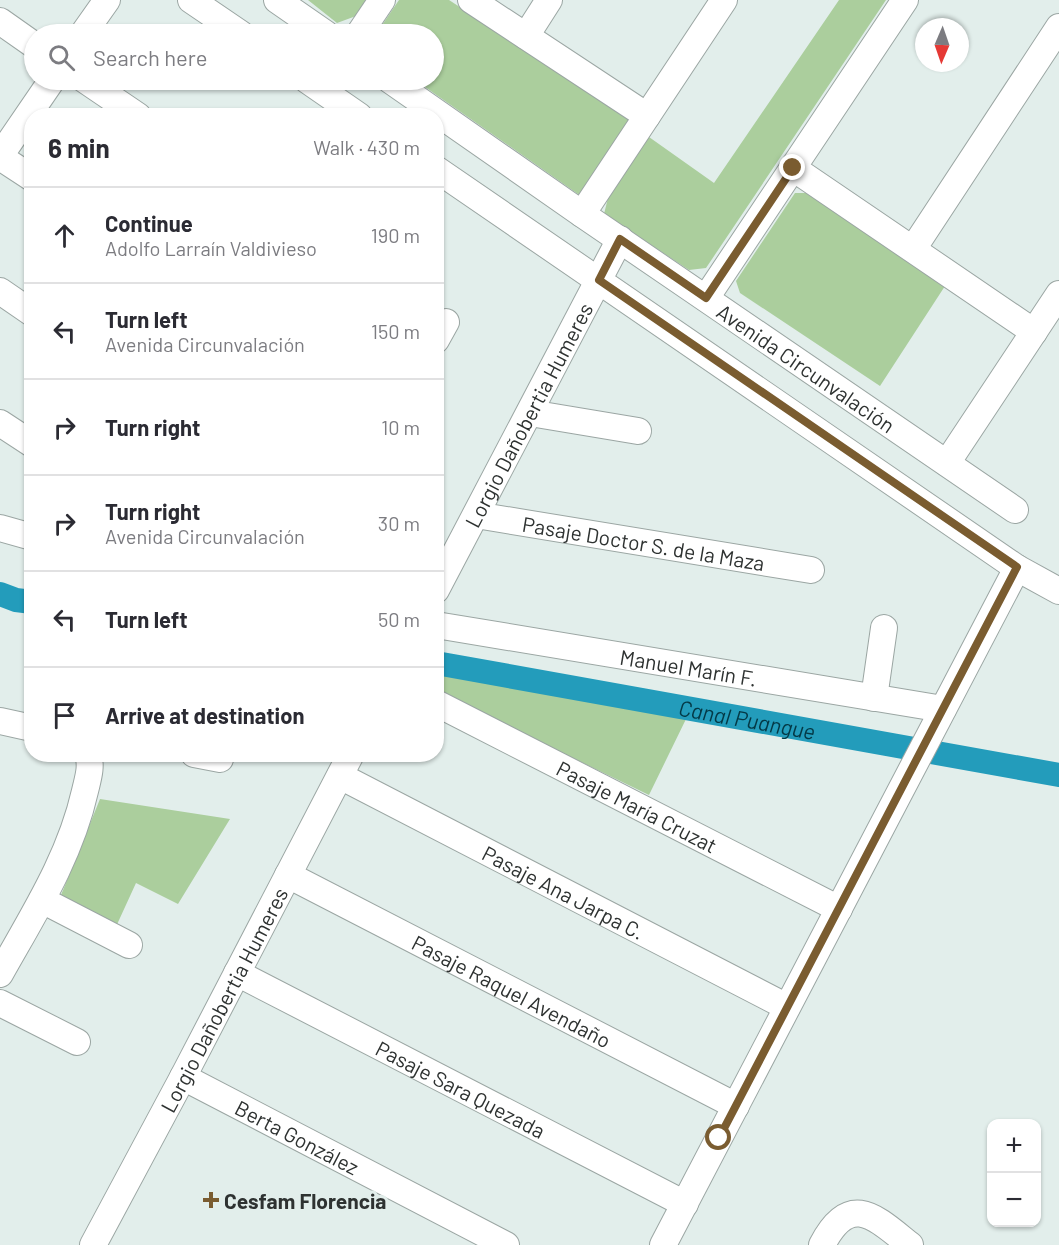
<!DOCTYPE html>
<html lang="en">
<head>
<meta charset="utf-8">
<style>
	:root { --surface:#fff; --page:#f2f2f3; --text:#2b2b33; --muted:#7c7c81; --line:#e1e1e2 }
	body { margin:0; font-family:Barlow,sans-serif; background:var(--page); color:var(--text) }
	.controls { position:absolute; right:18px; bottom:18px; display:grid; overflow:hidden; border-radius:12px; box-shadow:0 2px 4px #0004 }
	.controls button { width:54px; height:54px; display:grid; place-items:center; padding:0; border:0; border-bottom:2px solid var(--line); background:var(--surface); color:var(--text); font:30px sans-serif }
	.compass { position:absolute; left:915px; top:18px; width:54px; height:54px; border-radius:50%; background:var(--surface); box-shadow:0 2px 4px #0004; rotate:182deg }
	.stop { position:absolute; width:18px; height:18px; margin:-14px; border:4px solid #7a5c30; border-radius:50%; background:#fff }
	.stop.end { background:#7a5c30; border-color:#fff; box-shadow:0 2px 6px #0008 }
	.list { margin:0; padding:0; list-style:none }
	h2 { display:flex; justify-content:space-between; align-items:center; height:78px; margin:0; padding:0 24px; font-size:26px }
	h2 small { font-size:20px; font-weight:400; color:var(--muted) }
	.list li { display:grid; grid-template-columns:39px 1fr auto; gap:18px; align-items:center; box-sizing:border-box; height:96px; padding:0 24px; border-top:2px solid var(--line) }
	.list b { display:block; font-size:22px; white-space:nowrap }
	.list p { margin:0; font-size:20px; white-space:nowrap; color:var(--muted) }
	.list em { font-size:20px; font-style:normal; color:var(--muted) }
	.icon { flex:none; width:33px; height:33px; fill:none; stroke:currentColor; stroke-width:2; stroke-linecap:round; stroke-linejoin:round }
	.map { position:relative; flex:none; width:1059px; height:1245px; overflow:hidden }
	.search { position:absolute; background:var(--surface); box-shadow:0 2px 4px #0004; left:24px; top:24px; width:420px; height:66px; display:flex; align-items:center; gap:15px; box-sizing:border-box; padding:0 21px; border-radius:33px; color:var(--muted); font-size:22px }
	.panel { position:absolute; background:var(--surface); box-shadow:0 2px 4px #0004; left:24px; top:108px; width:420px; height:654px; border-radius:24px }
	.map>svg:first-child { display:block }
	.green { fill:#abce9d }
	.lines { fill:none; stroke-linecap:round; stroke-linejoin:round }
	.canal { stroke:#239cbb; stroke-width:24 }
	.minor-casing { stroke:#9ba6a3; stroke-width:28 }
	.minor { stroke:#fff; stroke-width:26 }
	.route { stroke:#7a5c30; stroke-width:8 }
	.poi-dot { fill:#7a5c30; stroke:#e2eeeb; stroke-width:2 }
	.labels { text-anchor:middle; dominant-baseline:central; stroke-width:6; stroke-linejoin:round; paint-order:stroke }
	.street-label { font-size:21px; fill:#2e3231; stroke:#e2eeeb }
	.poi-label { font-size:21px; font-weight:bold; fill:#2e3231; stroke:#e2eeeb; text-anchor:start }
	.water-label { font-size:22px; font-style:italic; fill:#043946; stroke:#e2eeeb }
</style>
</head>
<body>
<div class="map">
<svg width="1059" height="1245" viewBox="0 0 1059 1245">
	<rect width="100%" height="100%" fill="#e2eeeb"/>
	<path class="green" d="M308,0H366L356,16L337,23Z
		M399,0H449L636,122L585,199L415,80H434V34H376Z
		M839,0H886L706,268L689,270L604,214L608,198L649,137L714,183Z
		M795,193H806L945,286L880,386L740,293L736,281Z
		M436,669L687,717L649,795L437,692Z
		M100,799L230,819L178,904L136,883L114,931L59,900Z"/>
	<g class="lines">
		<g class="canal">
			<path d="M0,594L16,600L32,602"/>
			<path id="s1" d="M436,663L1059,775"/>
		</g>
		<g class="minor-casing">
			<g id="minor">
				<path d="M191,0L241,34"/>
				<path d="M277,0L326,34"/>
				<path d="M471,0L647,116"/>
				<path d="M0,21L34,45"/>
				<path d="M83,34L107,0"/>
				<path d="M359,34L382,0"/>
				<path d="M526,36L549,0"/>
				<path d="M85,80L138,116"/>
				<path d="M307,80L359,116"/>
				<path id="s2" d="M390,80L582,214L1015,510"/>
				<path d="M0,156L52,80"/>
				<path d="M0,157L32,178"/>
				<path d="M793,168L1034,332"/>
				<path d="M436,169L1017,568L1059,591"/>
				<path d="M582,214L724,0"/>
				<path d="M913,249L1059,27"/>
				<path d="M0,291L32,313"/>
				<path d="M706,298L905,0"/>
				<path d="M436,340L446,322"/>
				<path d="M530,413L638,431"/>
				<path d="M0,423L32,444"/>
				<path d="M947,463L1059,294"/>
				<path id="s3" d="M476,515L811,570"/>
				<path d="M0,528L32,537"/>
				<path id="s4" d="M436,590L620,239"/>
				<path id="s5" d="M436,625L943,709"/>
				<path d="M874,698L884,628"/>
				<path id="s6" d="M436,703L839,909"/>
				<path d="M0,721L32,728"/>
				<path d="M194,754L220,759"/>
				<path id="s7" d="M340,776L787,1007"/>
				<path id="s8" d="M288,875L736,1106"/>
				<path d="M42,900L129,945"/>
				<path id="s9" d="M237,973L685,1204"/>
				<path d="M0,974C33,915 70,858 85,791C88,778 92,767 88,754"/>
				<path d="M0,1003L77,1042"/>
				<path id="s10" d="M183,1077L506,1245"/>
				<path id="s11" d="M93,1245L183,1077L351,754"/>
				<path d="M663,1245L1017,568"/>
				<path d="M822,1245C850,1191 875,1217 910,1245"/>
			</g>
		</g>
		<use href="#minor" class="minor"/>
	</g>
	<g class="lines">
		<path class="route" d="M719,1138L1017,567L599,280L620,239L706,298L793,168"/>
	</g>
	<path class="poi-dot" d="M208 1191h6v6h6v6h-6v6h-6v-6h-6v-6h6z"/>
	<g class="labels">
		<g class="street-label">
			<text stroke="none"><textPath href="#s2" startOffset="506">Avenida Circunvalación</textPath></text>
			<text stroke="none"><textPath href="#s4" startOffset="198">Lorgio Dañobertia Humeres</textPath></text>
			<text stroke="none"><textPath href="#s3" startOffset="170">Pasaje Doctor S. de la Maza</textPath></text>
			<text stroke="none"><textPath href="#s5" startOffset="256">Manuel Marín F.</textPath></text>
			<text stroke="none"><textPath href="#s6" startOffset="226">Pasaje María Cruzat</textPath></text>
			<text stroke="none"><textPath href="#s7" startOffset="252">Pasaje Ana Jarpa C.</textPath></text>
			<text stroke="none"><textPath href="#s8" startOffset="252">Pasaje Raquel Avendaño</textPath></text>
			<text stroke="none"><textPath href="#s11" startOffset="278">Lorgio Dañobertia Humeres</textPath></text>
			<text stroke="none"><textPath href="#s9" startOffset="252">Pasaje Sara Quezada</textPath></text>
			<text stroke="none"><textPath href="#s10" startOffset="129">Berta González</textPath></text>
		</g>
		<g class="poi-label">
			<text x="224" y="1200">Cesfam Florencia</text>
		</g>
		<g class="water-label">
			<text stroke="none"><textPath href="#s1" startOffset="316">Canal Puangue</textPath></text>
		</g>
	</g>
</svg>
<div class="controls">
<button>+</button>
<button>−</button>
</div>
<svg class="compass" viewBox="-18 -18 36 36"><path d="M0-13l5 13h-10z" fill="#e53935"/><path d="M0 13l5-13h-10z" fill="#7c7c81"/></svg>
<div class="stop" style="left:719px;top:1138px"></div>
<div class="stop end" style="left:793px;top:168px"></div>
<div class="search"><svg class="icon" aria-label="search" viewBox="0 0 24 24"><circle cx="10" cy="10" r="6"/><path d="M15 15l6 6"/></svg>Search here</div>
<section class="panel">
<h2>6 min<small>Walk · 430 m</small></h2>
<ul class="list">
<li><svg class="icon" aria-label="ahead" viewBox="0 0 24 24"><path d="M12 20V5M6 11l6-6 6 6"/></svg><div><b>Continue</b><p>Adolfo Larraín Valdivieso</p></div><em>190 m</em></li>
<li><svg class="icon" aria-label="left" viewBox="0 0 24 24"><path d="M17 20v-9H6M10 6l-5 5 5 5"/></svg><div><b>Turn left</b><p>Avenida Circunvalación</p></div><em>150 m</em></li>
<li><svg class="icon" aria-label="right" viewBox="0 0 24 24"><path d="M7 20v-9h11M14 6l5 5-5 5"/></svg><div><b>Turn right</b></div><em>10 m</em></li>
<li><svg class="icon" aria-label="right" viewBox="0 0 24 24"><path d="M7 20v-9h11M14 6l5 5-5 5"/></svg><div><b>Turn right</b><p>Avenida Circunvalación</p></div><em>30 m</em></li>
<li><svg class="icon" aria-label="left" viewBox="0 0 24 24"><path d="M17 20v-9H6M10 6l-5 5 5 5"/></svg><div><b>Turn left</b></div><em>50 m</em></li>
<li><svg class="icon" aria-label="arrive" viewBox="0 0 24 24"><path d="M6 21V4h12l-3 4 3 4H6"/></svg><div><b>Arrive at destination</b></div></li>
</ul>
</section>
</div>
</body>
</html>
